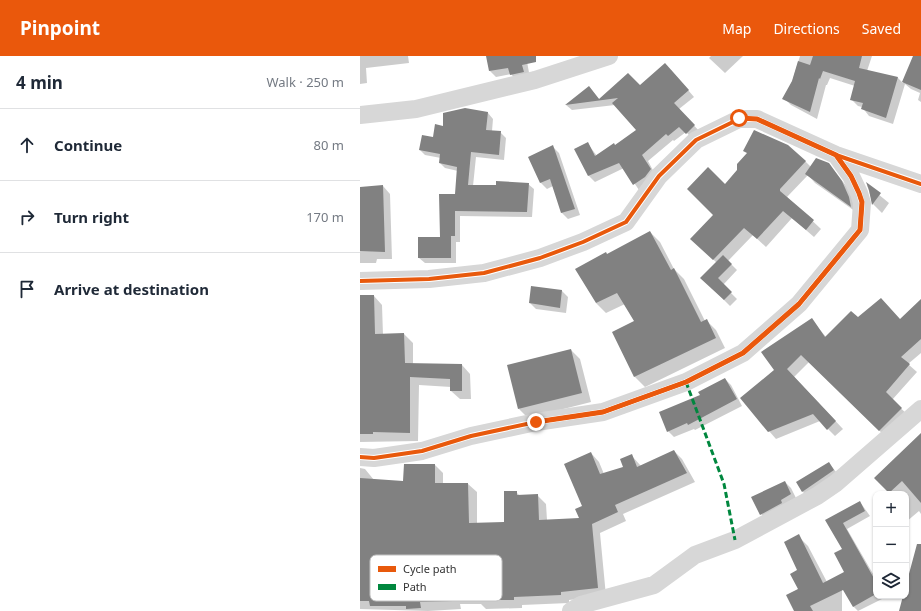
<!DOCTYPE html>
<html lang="en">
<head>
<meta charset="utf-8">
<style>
	:root { --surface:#fff; --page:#f6f6f7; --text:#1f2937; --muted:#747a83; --line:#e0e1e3; --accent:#ea580c }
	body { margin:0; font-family:"Noto Sans",sans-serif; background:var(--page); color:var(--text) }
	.controls { position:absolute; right:12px; bottom:12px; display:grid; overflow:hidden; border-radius:8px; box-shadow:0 1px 3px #0004 }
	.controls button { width:36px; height:36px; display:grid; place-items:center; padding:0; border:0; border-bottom:1px solid var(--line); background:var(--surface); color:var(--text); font:20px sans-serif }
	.stop { position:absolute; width:12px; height:12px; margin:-9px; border:3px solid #ea580c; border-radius:50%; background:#fff }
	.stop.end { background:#ea580c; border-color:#fff; box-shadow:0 1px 4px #0008 }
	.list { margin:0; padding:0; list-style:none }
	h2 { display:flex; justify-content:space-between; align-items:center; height:52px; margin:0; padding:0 16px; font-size:17px }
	h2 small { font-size:13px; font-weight:400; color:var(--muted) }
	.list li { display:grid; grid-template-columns:26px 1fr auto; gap:12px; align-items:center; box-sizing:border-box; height:72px; padding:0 16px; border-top:1px solid var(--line) }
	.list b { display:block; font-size:15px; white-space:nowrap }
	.list em { font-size:13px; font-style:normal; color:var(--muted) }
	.icon { flex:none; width:22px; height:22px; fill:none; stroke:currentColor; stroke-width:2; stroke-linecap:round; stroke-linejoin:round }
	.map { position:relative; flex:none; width:561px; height:555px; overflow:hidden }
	header { display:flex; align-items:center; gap:24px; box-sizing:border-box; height:56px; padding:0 20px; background:var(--accent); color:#fff }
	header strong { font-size:19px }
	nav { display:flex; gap:22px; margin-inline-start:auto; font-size:14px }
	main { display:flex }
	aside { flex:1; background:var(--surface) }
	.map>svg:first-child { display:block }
	.shadow { fill:#0003 }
	.building { fill:#818181 }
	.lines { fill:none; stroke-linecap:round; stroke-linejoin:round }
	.street { stroke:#d7d7d7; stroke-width:18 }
	.quiet { stroke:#00873e; stroke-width:3; stroke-dasharray:6 3; stroke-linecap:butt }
	.cycleway-casing { stroke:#fff; stroke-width:6 }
	.cycleway { stroke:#e8590c; stroke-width:4 }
	.route { stroke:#ea580c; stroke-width:5 }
	.key { fill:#fff; stroke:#c2c2c2; stroke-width:1 }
	.key-label { font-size:11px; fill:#333 }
</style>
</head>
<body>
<header>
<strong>Pinpoint</strong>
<nav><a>Map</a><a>Directions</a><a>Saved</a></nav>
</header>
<main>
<aside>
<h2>4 min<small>Walk · 250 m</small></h2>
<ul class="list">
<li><svg class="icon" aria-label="ahead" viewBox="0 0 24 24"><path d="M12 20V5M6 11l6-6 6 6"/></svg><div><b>Continue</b></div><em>80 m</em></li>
<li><svg class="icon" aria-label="right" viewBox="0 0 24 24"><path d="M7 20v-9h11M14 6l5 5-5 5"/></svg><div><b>Turn right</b></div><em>170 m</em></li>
<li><svg class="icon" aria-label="arrive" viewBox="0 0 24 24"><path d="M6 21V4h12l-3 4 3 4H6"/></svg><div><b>Arrive at destination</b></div></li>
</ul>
</aside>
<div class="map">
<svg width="561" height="555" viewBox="0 0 561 555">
	<rect width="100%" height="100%" fill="#fff"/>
	<path class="shadow" d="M0,0H48L49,7L6,12L7,27L0,28Z
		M127,0H166L170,22L157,25L151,18L136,21L130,15Z
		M351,0H383L365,17L349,2Z
		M440,0H512L507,15L538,22L543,27L554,0H561V46L558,44L560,37L551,33L545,28L533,68L509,60L502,51L498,50L491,43L495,30L470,22L467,29H466L457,63L431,49L424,42L432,26Z
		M311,14L334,41L319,53L340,76L333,83L326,76L314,85L313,84L288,105L296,120L279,134L264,112L235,126L229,120L216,93L228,88L237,100L256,90L278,74L255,49L212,54L206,49L229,31L240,44L280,30Z
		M128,57L133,63L132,75L140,76L146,82L144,104L116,101L113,130L168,128L174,133L172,161L100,160V186H96V207H65L59,202L81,182L96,139L98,115L85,112L80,107L81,102L65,99L60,94L84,71Z
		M193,91L199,97L220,159L208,163L202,157L193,130L187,133L181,127L169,101Z
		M445,105L451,111L469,108L491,136L499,158L455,127L448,119L427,141L461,173L454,181L432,162L406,191L393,179L368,205L377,214L363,229L377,243L370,250L342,222L357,207L332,183L354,159L365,129Z
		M507,129L529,147L522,157L513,148Z
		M23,130L30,138L32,203H17L16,207H0V132Z
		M290,176L300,186L314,213L324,223L345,265L346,264L356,274L365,292L285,331L275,321L253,276L275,266L265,248L246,257L236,247L248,199Z
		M172,231L202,235L208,241L206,257L176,253L170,247Z
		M0,240H14L22,249L23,279L44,278L53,287V308L102,309L110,318L111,343H100L91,335V331L59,329L58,385L0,386Z
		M561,244V297L548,308L557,316L532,344L549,360L527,382L449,306L434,321L483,373L475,380L460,365L416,383L409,375L415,314L451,263L466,281L498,263L540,264Z
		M211,294L220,303L231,346L168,362L159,353Z
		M365,323L371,329L382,350L335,374L334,373L314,381L308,375L342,340Z
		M561,378V458L559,455L546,466V438H531L516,422Z
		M314,395L322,403L335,426L263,458L266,465L240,477L246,540L209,544V547L162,549V552L126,553L121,548H100L101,553L68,555L0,553V412L5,413L14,424L44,426L75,409L83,417V428H108L117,436V468L145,467L156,436L160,440L177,439L186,448L187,464L221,463L231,397L239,406L244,418L264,412L271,399L281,410Z
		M469,407L480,421L449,442L443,436L438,426Z
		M425,426L431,432L437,444L407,464L401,458Z
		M500,446L510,460L487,473L516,523V540L526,541L498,555L493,550L485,517L483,493L467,464Z
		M438,480L448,490L467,526L482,533V555H435L439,533Z"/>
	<path class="building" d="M126,0H176V6L162,9L164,16L150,19L148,12L129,15Z
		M453,0H502L499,12L538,21L526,62L501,53L503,47L490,44L495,25L463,15L460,23L459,22L450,56L422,43L432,25L438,5L450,9Z
		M553,0H561V34L542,26Z
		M305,7L329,34L314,47L335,69L326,78L319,71L308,80L306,78L282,99L291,113L285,121L273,129L259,107L228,120L214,93L228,86L235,100L254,87L255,89L276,74L252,47L258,42L205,49L229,30L239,43L268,17L280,29Z
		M105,52L128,56L126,74L141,75L139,99L111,96L108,129H136V125L169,127L167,156L95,155V180H91V202H58V181H80L79,138H95L97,111L79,107L80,98L59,94L62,79L73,81L75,68L83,70V57Z
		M394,74L428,89L446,105L420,133V135L454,164L446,174L423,155L397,183L384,172L353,204L330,183L353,159L327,133L348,111L365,128L377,114V108L387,97L383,95Z
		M193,89L215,153L201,157L190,123L180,127L168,101Z
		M456,102L469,107L482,125L489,141L491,151L445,118Z
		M506,126L521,137L512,149L509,134Z
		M23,129L25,196L0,195V131Z
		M290,175L311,214L314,212L341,266L347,263L356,282L274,321L252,276L274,265L257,237L236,247L215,213L246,196L247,198Z
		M363,199L372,208L358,222L372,236L364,244L340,222Z
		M171,230L202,234L200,252L169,247Z
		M0,239H14L15,278L44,277L45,307L102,308V335H90V323L50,321V377L13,376V378H0Z
		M521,242L540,263L561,243V283L541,301L550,308L526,336L542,352L519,375L441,299L427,313L476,365L467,374L453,358L408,376L380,342L414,314L401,296L452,262L465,281L491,255L498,261Z
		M211,293L222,337L158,353L147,309Z
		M365,322L377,343L328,369L327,367L307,376L299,356L340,339L338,336Z
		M561,377V447L542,425L529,437L514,422Z
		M314,394L327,417L255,449L258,456L232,468L238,532L201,536V539L154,541V544H117L116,540H92L93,545L60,546L61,552L46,553V550H10L9,545H0V422L43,425L44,408H75V427H108L109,467L144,466V435H157V439L178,438L179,464L219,462L215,453L222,450L204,408L231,396L240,418L263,411L260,403L272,398L277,411Z
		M469,406L474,414L442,436L436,426Z
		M425,425L431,438L421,444L422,447L400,459L391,441Z
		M500,445L505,455L483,467L516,526V538L493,551L483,534L450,550L453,555H434L426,539L438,533L430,518L437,514L424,486L439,478L463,527L484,516L474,497L482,493L465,464Z
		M557,488H561V555H539L543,540H546V529Z"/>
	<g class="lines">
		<path class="street" d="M0,59L56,53L175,24L249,0
			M0,225L69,223L124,217L180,202L223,186L266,166L299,120L336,84L379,63H397L476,99L561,128
			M0,401L14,402L62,395L111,380L176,366L243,356L326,326L383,297L439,248L500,174L502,147L499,137L491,120L476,99
			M211,555L221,549L294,529L335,499L375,484L457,440L476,427L561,353"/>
		<path class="quiet" d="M326,326L364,428L375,484"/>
		<g class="cycleway-casing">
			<path id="cycleway" d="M0,225L69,223L124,217L180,202L223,186L266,166L299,120L336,84L379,63H397L476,99L561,128
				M0,401L14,402L62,395L111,380L176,366L243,356L326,326L383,297L439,248L500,174L502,147L499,137L491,120L476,99"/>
		</g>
		<use href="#cycleway" class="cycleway"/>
	</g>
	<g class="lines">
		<path class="route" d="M176,366L243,356L326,326L383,297L439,248L500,174L502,146L499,137L491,120L476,99L397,63L379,62"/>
	</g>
	<rect x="10" y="499" width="132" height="46" rx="6" class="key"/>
	<rect x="18" y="510" width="18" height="6" fill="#e8590c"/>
	<rect x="18" y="528" width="18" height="6" fill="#00873e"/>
	<g class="key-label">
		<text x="43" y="517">Cycle path</text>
		<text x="43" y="535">Path</text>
	</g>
</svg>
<div class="controls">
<button>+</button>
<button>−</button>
<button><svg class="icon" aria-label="layers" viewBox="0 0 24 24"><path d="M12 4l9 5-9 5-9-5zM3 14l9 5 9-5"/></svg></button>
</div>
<div class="stop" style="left:379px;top:62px"></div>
<div class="stop end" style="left:176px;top:366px"></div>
</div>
</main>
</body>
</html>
